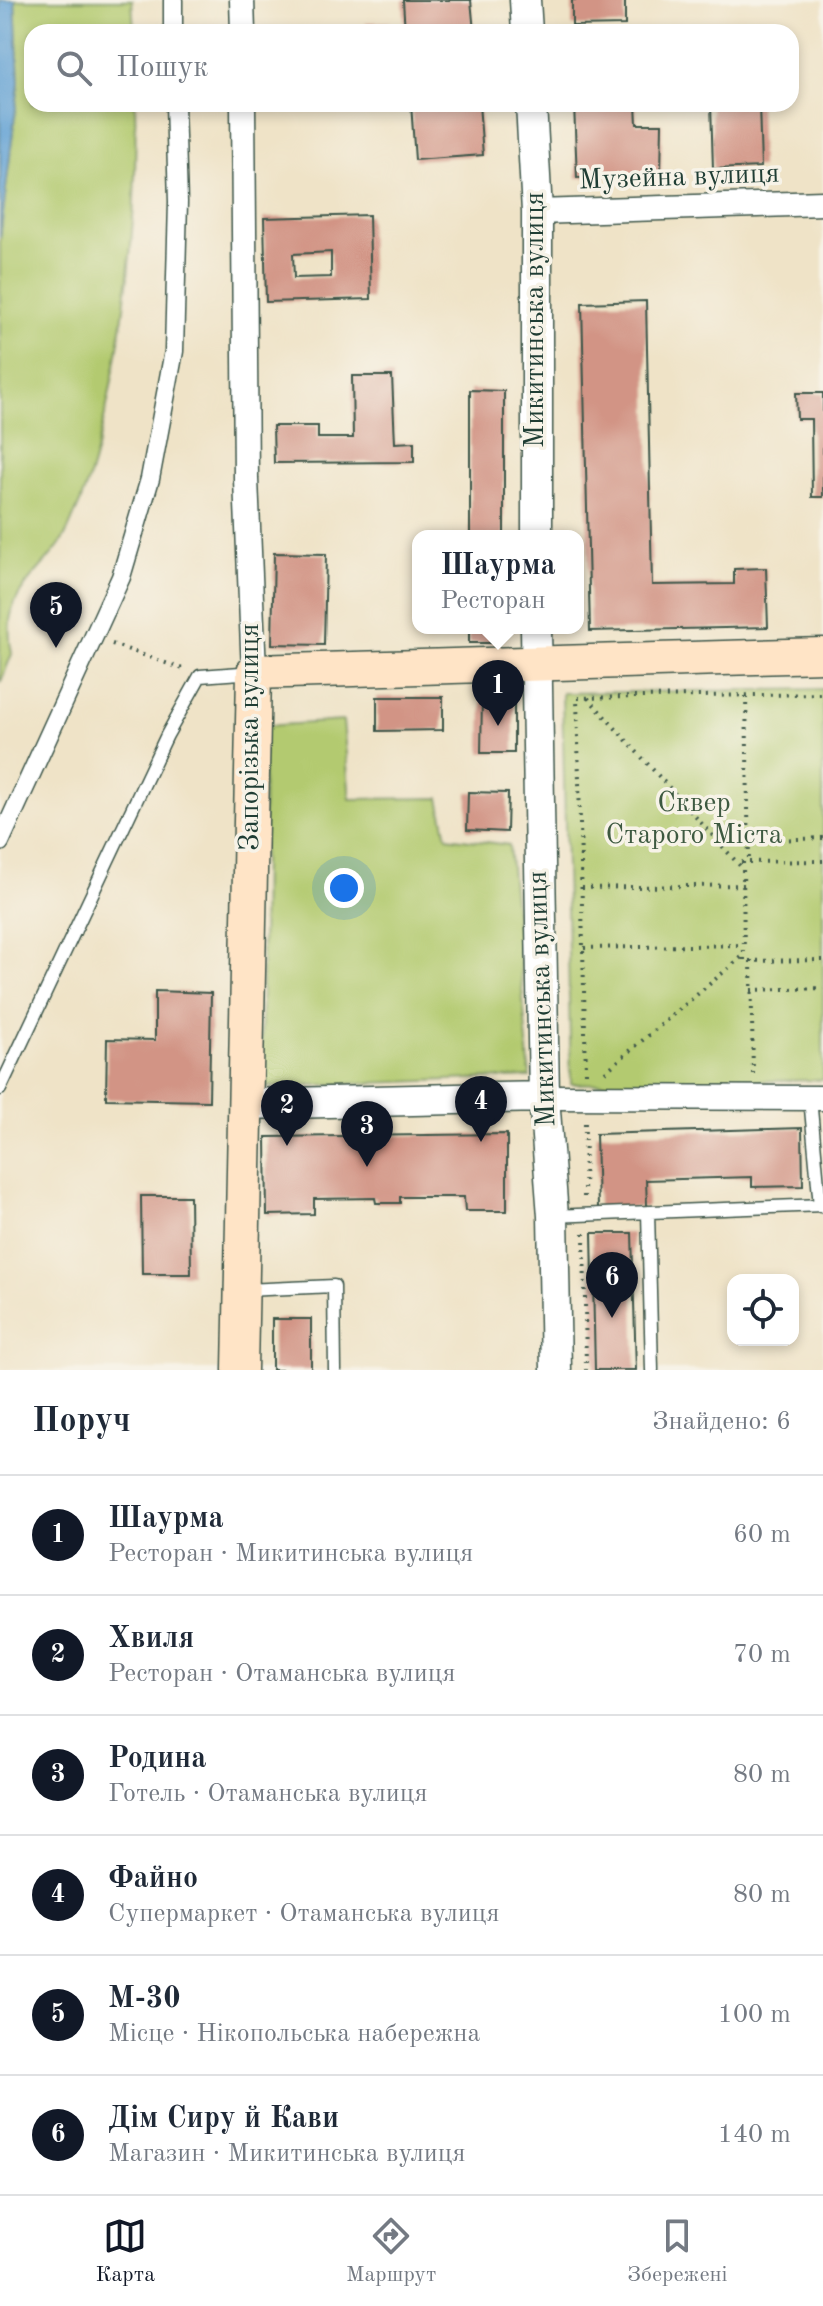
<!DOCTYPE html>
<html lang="uk">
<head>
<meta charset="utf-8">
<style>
	:root { --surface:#fff; --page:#f6f6f7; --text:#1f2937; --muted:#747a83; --line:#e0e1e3; --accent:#111827 }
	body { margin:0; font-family:"Old Standard TT",serif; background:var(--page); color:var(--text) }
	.controls { position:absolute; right:24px; bottom:24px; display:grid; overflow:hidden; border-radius:16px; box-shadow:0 4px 12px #0003 }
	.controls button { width:72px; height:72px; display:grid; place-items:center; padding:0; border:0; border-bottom:2px solid var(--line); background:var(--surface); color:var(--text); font:40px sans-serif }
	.you { position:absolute; left:344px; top:888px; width:28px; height:28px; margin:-20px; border:6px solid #fff; border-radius:50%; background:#1a73e8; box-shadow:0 0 0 12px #1a73e833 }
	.badge { display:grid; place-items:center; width:52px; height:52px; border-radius:50%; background:var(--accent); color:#fff; font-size:26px; font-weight:700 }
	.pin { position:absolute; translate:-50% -66px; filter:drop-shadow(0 2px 4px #0008) }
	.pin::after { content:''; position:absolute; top:42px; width:28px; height:24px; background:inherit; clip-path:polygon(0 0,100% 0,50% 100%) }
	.popup { position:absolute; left:412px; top:530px; width:172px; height:104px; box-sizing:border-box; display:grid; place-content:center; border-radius:16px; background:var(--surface); filter:drop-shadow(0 2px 6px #0005); font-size:26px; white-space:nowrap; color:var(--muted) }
	.popup b { font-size:30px; color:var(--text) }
	.popup::after { content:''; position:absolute; left:50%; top:100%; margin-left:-16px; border:16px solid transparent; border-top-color:var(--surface) }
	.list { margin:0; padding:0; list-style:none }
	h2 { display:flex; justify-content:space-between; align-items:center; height:104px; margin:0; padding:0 32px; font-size:34px }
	h2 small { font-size:26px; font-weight:400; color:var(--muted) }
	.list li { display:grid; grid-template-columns:52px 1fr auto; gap:24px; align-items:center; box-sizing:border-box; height:120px; padding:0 32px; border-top:2px solid var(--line) }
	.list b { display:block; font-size:30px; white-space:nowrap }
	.list p { margin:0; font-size:26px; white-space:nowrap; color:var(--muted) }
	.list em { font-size:26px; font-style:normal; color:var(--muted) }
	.icon { flex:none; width:44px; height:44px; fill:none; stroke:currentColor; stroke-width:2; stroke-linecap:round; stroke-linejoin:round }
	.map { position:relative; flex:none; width:823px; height:1370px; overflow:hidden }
	.search { position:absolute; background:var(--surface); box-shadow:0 4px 12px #0003; left:24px; right:24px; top:24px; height:88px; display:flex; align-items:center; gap:20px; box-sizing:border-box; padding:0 28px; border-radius:24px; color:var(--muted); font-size:30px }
	.sheet { height:824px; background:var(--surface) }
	nav { display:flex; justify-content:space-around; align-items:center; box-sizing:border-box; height:112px; border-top:2px solid var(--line); background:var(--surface); font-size:22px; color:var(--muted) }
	nav a { display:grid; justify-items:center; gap:4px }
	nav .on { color:var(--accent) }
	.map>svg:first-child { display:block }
	.green { fill:#b3ca6f; stroke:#698452; stroke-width:2 }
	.water { fill:#62a1d4; stroke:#406f84; stroke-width:2 }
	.building { fill:#d29485; fill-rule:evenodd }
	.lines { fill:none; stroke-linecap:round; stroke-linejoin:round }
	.service-casing { stroke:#3e564a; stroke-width:15 }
	.pedestrian-casing { stroke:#3e564a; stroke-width:21 }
	.minor-casing { stroke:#3e564a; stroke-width:27 }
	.tertiary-casing { stroke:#3e564a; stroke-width:33 }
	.secondary-casing { stroke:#3e564a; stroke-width:37 }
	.path { stroke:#3e564a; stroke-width:4; stroke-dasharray:2 6; stroke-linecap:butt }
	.service { stroke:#fff; stroke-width:12 }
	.pedestrian { stroke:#fff; stroke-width:18 }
	.minor { stroke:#fff; stroke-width:24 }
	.tertiary { stroke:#fff; stroke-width:30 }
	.secondary { stroke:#ffe4c6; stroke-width:34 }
	.labels { text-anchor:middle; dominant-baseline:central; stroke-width:7; stroke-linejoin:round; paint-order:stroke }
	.street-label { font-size:28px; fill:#1f3d34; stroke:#f7f3e8 }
	.park-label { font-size:28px; fill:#3d5940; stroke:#f7f3e8 }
</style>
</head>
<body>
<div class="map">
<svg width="823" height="1370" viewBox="0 0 823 1370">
	<rect width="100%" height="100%" fill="#f7f3e8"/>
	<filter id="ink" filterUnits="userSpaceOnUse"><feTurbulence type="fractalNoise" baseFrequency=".0125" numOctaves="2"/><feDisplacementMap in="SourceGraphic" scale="16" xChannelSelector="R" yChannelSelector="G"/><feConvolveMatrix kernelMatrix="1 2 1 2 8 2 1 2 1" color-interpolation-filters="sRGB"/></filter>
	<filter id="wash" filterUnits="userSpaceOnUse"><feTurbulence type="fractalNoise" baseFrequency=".006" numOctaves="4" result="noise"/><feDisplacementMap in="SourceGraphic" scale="32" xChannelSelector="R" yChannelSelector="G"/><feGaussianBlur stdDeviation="1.8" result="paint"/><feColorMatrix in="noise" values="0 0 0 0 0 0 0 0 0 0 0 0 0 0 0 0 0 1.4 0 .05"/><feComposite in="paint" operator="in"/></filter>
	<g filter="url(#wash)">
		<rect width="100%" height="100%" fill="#efe3c7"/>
		<path class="green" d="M15,0H132L134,32H32V104H135C138,206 128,307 107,406C99,441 91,479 76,512C71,522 67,535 60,544C32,583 0,595 12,654L0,684V238L19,82Z
			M823,689V1080L571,1084L562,693Z
			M343,721L350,799L439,798L447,837L509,845L530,1077L261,1087L264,726Z"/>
		<path class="water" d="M0,0H15L19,82L0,238Z"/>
		<g id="blocks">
			<path class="building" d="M403,0H471L474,32H405Z
				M572,0H625V25L572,26Z
				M366,22H390V32H366Z
				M411,104H479L483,155L415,160Z
				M574,104H636L637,124H662L661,174L577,178Z
				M711,104H759L761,167L713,169Z
				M369,215L371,299L266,302L264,218ZM331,252V277L294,278L293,254Z
				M646,301L652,585L734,584V569L766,568L768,627L590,631L582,303Z
				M352,376H392L395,443L414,442V462L274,463L273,426H318V438H353Z
				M470,390L504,391V536H470Z
				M796,393H823V497H812L811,419H797Z
				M274,553L326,554L324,645L272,644Z
				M469,628H505V636L497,643H469Z
				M377,697H443V730L377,731Z
				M482,699L514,700V753H481Z
				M468,792L508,793L507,832L467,830Z
				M155,991L211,993L209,1101L106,1099L107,1039L155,1040Z
				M802,1128L803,1186L752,1187V1177L646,1180L647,1207L598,1208L596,1134Z
				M507,1134V1211H465L464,1197H400V1203H376L375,1198L314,1199V1214L267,1215L266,1137Z
				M141,1196H190L191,1274H142Z
				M592,1233H632L636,1370H595Z
				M272,1319H311V1370H272Z"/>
		</g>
	</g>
	<g filter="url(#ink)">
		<use href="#blocks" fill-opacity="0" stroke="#3e564a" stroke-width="2"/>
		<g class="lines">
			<g class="service-casing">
				<path id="service" d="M0,1089L167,735L200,676L254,672
					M810,1098L820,1206
					M648,1212L652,1370
					M553,1216L823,1205
					M244,1290L334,1286L335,1370"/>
			</g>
			<g class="pedestrian-casing">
				<path id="pedestrian" d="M173,0V32
					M0,842L121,577L150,479L174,351L178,202L175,104"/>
			</g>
			<g class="minor-casing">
				<path id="minor" d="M242,0L243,32
					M243,104L246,479L254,672
					M537,212L823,203
					M544,1097L823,1098"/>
			</g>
			<g class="tertiary-casing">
				<path id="tertiary" d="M525,0L527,32
					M531,104L537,212V536
					M536,628L544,1097L553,1216L556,1370
					M244,1104L544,1097"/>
			</g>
			<g class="secondary-casing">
				<path id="secondary" d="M240,1370L254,672L823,655"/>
			</g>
			<path class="path" d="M112,644L183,669
				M746,696L749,862
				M588,698L742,868
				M749,841L823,838
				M823,861L743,862L744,961L823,960
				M582,888L744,885
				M584,948L744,945
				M751,960L753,1074
				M751,990L823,988
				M605,1072L744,955
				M586,1073L577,698L823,694
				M584,1197L585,1122
				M584,1233L586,1370"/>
			<use href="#service" class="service"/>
			<use href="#pedestrian" class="pedestrian"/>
			<use href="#minor" class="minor"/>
			<use href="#tertiary" class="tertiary"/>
			<use href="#secondary" class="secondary"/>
		</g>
	</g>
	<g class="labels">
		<g class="street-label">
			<text transform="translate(679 178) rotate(-2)">Музейна вулиця</text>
			<text transform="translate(536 320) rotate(-90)">Микитинська вулиця</text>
			<text transform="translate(251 737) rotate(-90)">Запорізька вулиця</text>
			<text transform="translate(543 999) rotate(-92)">Микитинська вулиця</text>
		</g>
		<g class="park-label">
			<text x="694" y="804">Сквер<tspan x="694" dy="32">Старого Міста</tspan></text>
		</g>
	</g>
</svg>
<div class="controls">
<button><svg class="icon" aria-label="locate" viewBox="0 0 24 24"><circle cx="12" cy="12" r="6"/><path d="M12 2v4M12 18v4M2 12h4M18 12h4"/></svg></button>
</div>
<div class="you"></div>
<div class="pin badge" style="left:498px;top:726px">1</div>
<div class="popup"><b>Шаурма</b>Ресторан</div>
<div class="pin badge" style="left:287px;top:1146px">2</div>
<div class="pin badge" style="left:367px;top:1167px">3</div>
<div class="pin badge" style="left:481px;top:1142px">4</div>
<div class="pin badge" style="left:56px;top:648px">5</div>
<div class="pin badge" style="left:612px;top:1318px">6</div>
<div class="search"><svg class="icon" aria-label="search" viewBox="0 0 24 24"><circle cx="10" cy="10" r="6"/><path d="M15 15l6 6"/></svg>Пошук</div>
</div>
<section class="sheet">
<h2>Поруч<small>Знайдено: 6</small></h2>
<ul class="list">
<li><span class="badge">1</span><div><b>Шаурма</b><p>Ресторан · Микитинська вулиця</p></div><em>60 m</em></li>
<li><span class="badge">2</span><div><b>Хвиля</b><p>Ресторан · Отаманська вулиця</p></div><em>70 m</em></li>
<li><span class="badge">3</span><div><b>Родина</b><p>Готель · Отаманська вулиця</p></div><em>80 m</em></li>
<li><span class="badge">4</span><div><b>Файно</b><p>Супермаркет · Отаманська вулиця</p></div><em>80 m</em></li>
<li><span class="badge">5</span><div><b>М-30</b><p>Місце · Нікопольська набережна</p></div><em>100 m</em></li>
<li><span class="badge">6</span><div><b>Дім Сиру й Кави</b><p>Магазин · Микитинська вулиця</p></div><em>140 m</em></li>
</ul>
</section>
<nav>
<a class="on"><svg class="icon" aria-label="map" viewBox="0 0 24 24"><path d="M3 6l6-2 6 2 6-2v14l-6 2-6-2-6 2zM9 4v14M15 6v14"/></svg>Карта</a>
<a><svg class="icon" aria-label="directions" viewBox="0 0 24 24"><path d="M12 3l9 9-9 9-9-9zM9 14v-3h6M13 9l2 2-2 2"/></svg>Маршрут</a>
<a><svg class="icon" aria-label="saved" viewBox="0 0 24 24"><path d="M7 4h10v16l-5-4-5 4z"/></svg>Збережені</a>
</nav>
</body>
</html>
